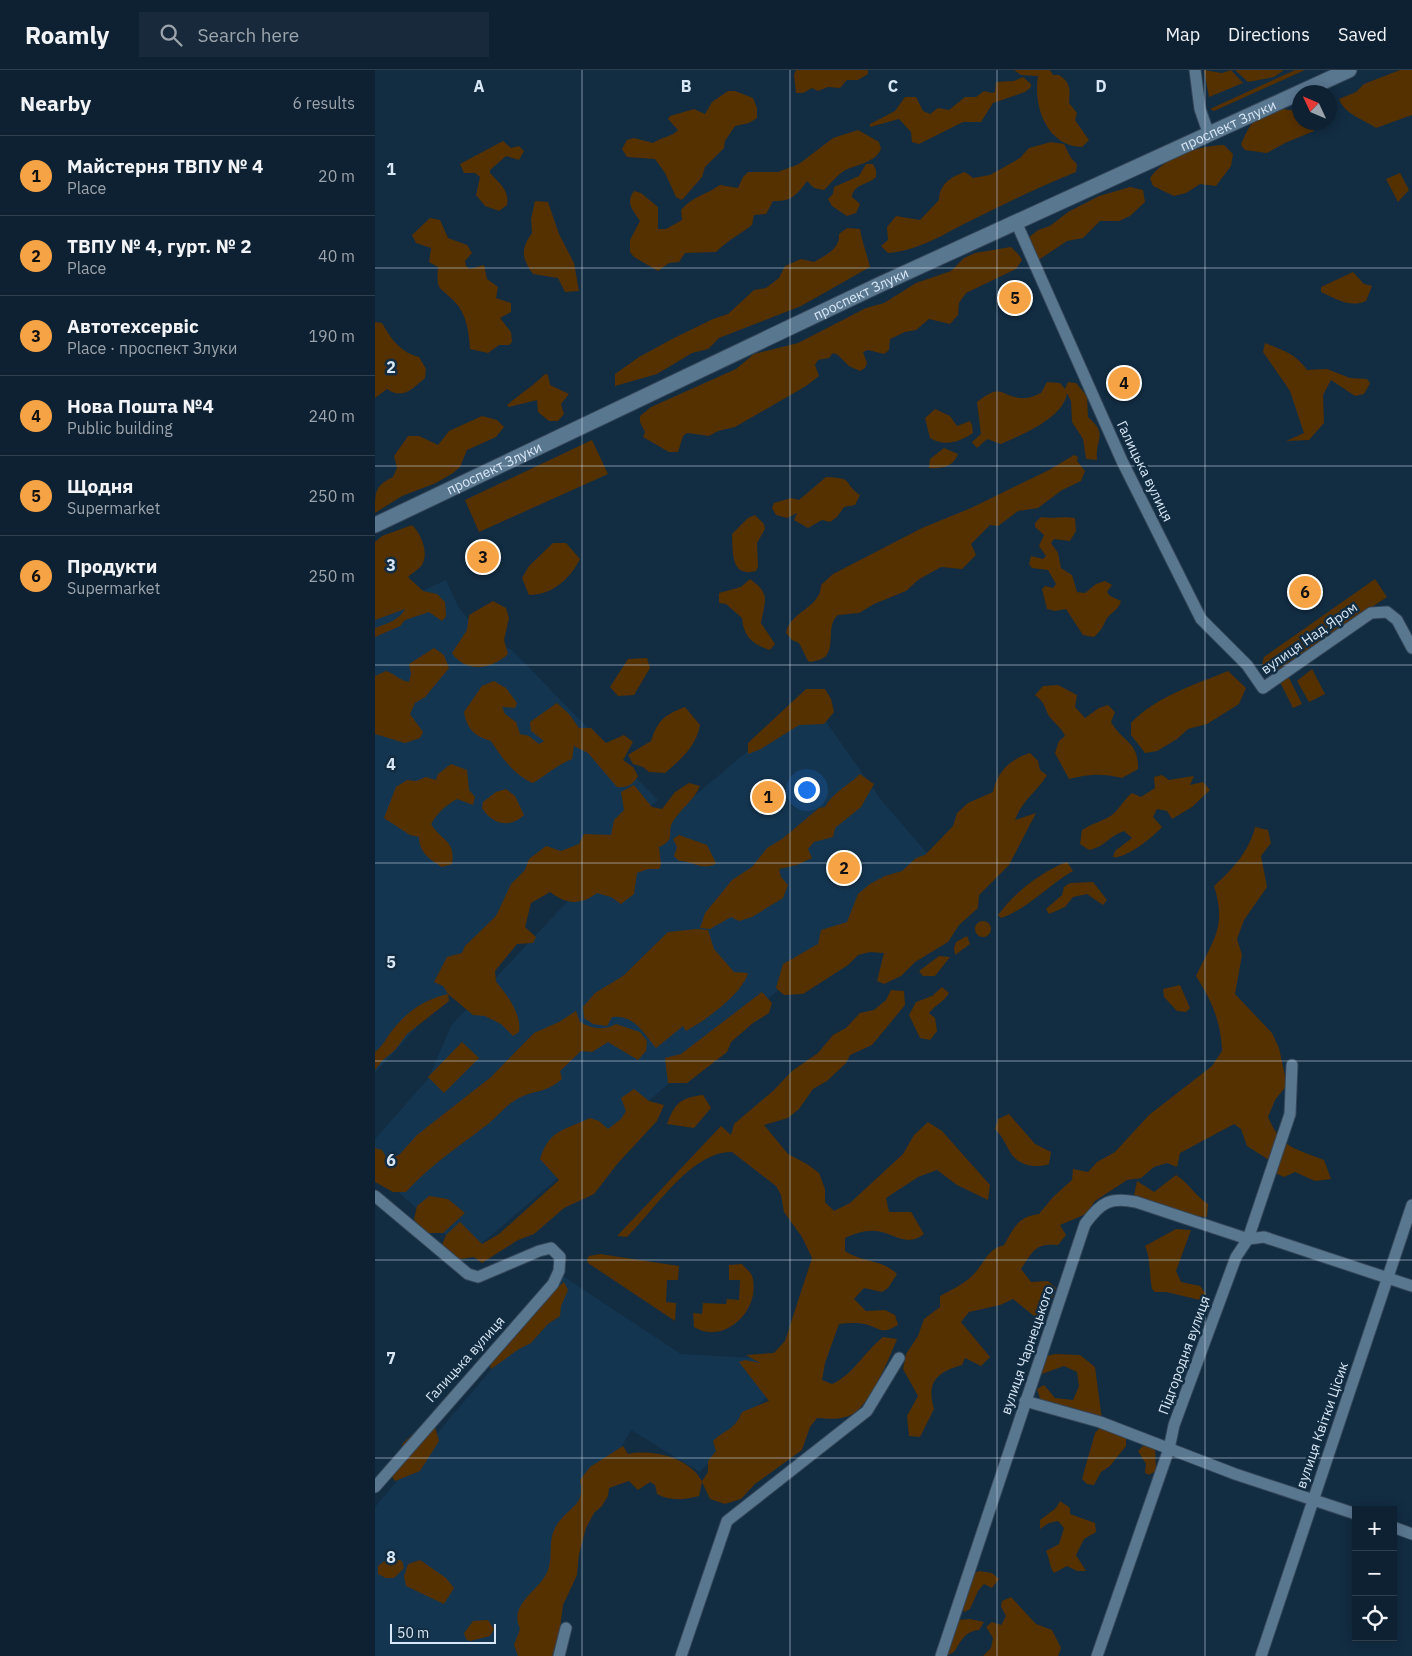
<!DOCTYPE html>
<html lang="en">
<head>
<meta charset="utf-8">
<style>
	:root { --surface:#0e2132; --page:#17293a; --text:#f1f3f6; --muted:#9ba3ac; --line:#2e3e4d; --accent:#f5a345 }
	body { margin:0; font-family:"IBM Plex Sans",sans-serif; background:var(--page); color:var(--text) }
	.controls { position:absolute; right:15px; bottom:15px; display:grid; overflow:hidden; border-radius:0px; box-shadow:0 2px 12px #0003 }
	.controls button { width:45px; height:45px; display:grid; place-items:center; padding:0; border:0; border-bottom:1px solid var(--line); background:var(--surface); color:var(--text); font:25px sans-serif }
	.compass { position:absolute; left:917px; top:15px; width:45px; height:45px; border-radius:50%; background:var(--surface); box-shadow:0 2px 12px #0003; rotate:314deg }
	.scale { position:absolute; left:15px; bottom:12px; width:106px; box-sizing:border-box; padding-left:5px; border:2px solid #d7e7f5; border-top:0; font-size:14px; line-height:18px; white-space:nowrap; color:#d7e7f5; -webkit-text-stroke:4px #122c42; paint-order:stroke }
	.you { position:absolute; left:431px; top:719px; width:18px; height:18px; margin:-12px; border:4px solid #fff; border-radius:50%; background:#1a73e8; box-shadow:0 0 0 8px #1a73e833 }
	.badge { display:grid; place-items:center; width:32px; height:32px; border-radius:50%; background:var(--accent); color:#111; font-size:16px; font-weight:700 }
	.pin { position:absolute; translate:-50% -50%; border:2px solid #fff; box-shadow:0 1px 5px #0006 }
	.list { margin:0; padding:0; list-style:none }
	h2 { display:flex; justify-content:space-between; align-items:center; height:65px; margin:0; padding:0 20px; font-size:21px }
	h2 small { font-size:16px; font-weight:400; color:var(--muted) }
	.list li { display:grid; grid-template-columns:32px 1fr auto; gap:15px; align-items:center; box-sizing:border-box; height:80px; padding:0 20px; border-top:1px solid var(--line) }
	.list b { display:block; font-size:19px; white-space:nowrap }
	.list p { margin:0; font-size:16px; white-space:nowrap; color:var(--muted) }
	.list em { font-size:16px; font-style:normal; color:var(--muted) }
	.icon { flex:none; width:28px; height:28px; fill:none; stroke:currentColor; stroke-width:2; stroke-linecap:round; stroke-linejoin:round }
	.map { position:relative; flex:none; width:1037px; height:1586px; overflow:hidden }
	header { display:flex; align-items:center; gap:30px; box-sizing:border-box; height:70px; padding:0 25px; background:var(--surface); border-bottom:1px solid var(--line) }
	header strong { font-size:24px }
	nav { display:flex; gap:28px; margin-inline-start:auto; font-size:18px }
	.search { width:350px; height:45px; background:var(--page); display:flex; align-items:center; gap:12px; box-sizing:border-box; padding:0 18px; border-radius:0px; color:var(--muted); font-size:19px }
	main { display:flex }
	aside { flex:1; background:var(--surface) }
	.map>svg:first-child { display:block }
	.built { fill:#143550 }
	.green { fill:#563100 }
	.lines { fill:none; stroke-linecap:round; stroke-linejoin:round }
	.street-casing { stroke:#344759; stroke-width:13 }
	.secondary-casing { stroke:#344759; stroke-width:17 }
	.street { stroke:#5a7790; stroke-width:11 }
	.secondary { stroke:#5a7790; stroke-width:15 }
	.grid { fill:none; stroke:#d7e7f5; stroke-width:1; stroke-opacity:0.55 }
	.labels { text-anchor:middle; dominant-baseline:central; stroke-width:5; stroke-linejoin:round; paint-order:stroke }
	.street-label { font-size:14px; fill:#d7e7f5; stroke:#122c42 }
	.grid-label { font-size:16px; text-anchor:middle; font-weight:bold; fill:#d7e7f5; stroke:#122c42; stroke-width:5; stroke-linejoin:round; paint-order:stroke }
</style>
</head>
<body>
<header>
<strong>Roamly</strong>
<div class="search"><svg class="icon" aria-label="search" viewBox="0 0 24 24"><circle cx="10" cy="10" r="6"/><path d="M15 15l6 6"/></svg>Search here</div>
<nav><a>Map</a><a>Directions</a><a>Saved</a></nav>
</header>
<main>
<aside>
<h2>Nearby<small>6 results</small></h2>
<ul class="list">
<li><span class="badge">1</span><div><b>Майстерня ТВПУ № 4</b><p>Place</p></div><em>20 m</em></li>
<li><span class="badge">2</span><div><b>ТВПУ № 4, гурт. № 2</b><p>Place</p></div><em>40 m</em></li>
<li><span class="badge">3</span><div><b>Автотехсервіс</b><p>Place · проспект Злуки</p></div><em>190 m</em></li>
<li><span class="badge">4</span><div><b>Нова Пошта №4</b><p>Public building</p></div><em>240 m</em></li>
<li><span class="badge">5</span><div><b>Щодня</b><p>Supermarket</p></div><em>250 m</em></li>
<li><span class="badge">6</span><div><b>Продукти</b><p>Supermarket</p></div><em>250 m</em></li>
</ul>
</aside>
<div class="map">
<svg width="1037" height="1586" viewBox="0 0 1037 1586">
	<rect width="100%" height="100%" fill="#122c42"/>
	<path class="built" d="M71,510L84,538L104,562L137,580L283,730L152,836L0,1003V542Z
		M435,629L507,731L557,789L93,1185L0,1101V1069L53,1009L76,956L189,835Z
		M188,1206L306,1284L380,1288L405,1311L325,1402L256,1360L169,1515L149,1586H0V1437L142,1269Z"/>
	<path class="green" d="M421,0H493V4L483,10H472L465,18L453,17L443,21L437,18L428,23H421L419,5Z
		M639,0H675L678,5H684C696,13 695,19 694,33L702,43L700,50L714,70L707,77C671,76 658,35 663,6L646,5Z
		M829,0L847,3L856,0L868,13L834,27Z
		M860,0H909L899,7L873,12Z
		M920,0H930L839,41L835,39Z
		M1025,0H1037V45L1001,58C990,50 969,44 964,29L981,22L989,14Z
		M648,7L656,14V17L650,22L618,33L606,52H588L544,74L537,72L536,62L524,49L495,57V54L520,41L530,27H541L548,41L555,44L563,38L574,40L590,27H601L609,21L617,23L620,22L621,12L639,11Z
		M353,21H360L378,28L382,38V48L374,53L360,56L350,71L349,78L330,97L327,107L307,130L301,127L290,103L280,89L252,87L247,79L252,70L259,68L278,73C286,67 297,67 303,60L293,49L295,46L319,39L330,44L337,32Z
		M899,38L924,41V52L938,53L939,61L910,73L892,83L870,80L866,75C872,59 881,43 899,38Z
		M483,60L504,72L506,79C499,95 477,94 466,103C460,108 454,115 449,120L439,118L432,111C422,125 416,132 398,131L391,144L379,145L377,155C364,165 353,170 341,182L310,183L304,192L294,193L283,201L259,187L255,182V170L265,151C258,140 250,133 259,121L266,123L283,137V159H291L307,150L306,140C318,126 331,125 345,115L363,118L368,107L373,102H403L424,94L458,68Z
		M128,71L136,78L144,76L149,81L144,90L131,86L115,100V103C124,113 135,121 132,135L124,141L110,136L101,125L105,107L100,103H89L85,94Z
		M676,72L689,74L696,88L702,94L701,102C666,116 631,133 597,150C570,163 544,181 513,183L506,176L513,170L512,157L521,146L545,150L564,130C564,114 577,106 590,102L598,108L615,105L645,88L654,78Z
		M849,75L858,84L856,96L841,116L825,114L811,123L799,126L778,116L775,108C791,86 822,76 849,75Z
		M491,94H498L501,100V107C493,115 478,114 477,127L485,134L481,143L472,146L457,136L453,129L458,124L459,117L484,106Z
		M1025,103L1034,120L1023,132L1011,109Z
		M755,117L768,120L770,132L755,146L744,151H725L708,168L692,171L659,193L652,169L663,160L675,156L693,142L724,126Z
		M160,131L173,132L184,164L199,193L204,221L190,222L183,208L158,204C147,188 145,180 157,163L156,149Z
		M55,148L65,150L73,168L92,175L97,183L90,191L91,196L95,199L109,195L112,209L123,217L121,228L136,233V242L125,248L136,262L137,272L134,275H124L113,283L95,279C94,263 92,245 80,232C65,216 61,223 63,197L54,192L56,178L41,173L37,165Z
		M472,158L485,159C487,172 492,184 495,197L426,236L344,268L333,279L317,283L282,304L240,316V304L264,287L299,268L338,249L353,244L379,220L391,218L404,208L410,196L426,189L439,192C451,185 465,179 464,164Z
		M636,177L644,185L647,190L641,199L591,223L584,233L583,245L575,254L554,249L541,260L530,262L515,269L514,280L509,284L493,280L488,282L492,293L490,298L485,301L474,296L463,285L458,283L454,288L443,290L440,295L444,306L431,316L360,357L343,361L334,366L312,363L308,366L303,382H294L268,367L270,362L265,352V346L276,337L361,299L379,284L423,273L491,238L509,233L541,213L576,201L589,188L600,183Z
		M978,202L989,214L997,216L991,231C974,238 962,229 946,222V217Z
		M0,252L7,253C17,270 25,282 44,287L51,299L50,308C37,319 28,330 12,319L0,328Z
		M890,273C908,280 921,284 932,300L952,299L975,308L992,309L995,313L989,324L980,326L956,310L948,325L949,353L934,370L911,371L929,363L915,321L888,282Z
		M170,304L173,305L175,315L194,324L186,334L189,344L183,351H174L163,342L162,330L134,337L132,335C145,324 158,316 170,304Z
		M672,312L685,313L690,319L693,312L701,313L712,326L713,347C734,365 720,368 722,390L711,389L708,369L697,352L696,331L692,323C689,348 646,365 626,374L612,369L602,378L597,372L606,364L602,332C629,310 627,330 651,328C655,328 661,325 666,323Z
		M560,339L575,346L582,356L595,351L597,355L598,363C584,372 570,377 555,368L550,348Z
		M107,346L122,350L129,357L121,367L92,380L85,397L78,403L61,413L27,426L0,443C0,421 0,416 18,407L22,398L19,386L33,366H44L63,375L74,361Z
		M217,370L233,404L104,462L90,430Z
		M569,378L583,384C578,397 567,399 554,398L555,389Z
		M699,385L703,387L702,391L710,401L706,411L687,420L663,438L643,441L623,456L615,455L596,474L601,485L587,499L566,497L543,510L531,521L499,534L484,543L463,545C451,555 460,575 451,586C448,589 441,591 436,592L433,591L424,573L417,570L411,563C415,541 446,538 446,515L458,504L547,458L596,438L674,400Z
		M451,407C481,408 466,412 485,425L480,435L469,437L462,447L455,452L447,450L433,458L419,450L422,443L412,448L401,445L397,438L399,433L416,428L424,430Z
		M380,445L389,454L390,459L382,473L383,497L381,501C355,508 358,481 357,464L373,448Z
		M666,447C678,449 689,446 700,448L701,461L695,471L679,469L676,473L683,483L686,498L697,505L702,522L710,523L721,514L730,511L737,515L732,522L735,526L746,531C743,540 738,541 733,547C727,556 729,558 719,567L708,565L691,539L680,541L672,539L667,519L670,516L678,518L681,514L673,500L657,498L654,494L656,486L668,489L671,486L664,476L669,465L660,457V453Z
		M37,455C46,464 53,480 48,493C45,499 37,503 33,507L48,521L62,524L70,532L71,546L67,551L54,542L30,550L25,556L0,567V558C10,554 25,550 30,539L0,550V472L7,466Z
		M178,473H191L205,489C195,509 177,525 154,525L147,508L154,496Z
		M375,509C396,524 390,530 386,553L400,574L395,580C377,574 369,567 367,548L351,534L344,533V523L366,517Z
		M1000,509L1012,527L901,601L890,602L886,598L889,587Z
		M118,531L131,538L134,548L129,570L133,584C116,600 91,603 77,583L92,560L94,545Z
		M59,578L69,585L74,598L50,627L40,633L35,644L48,662L45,668L30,673L0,664V606L11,601C20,604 25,611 34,612L36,604L34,594Z
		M272,588L275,598L259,625L243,626L235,617L253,589Z
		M937,599L950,624L934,632L922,611Z
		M853,601L871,618L864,634L832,654L813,659L802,669L782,681L770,683L756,665V653C782,626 819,615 853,601Z
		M914,608L927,634L918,638L905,612Z
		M119,611L131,618L142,633L140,638L127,637L130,644L141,652L145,664L154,666L164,674L169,671L156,661L155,652L182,633L194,644L204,658H216L231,673L249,665L258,672L248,690L258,697L263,706C258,715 252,718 242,717L213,683L199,676L197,689C182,695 171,705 158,713C140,706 126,687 116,671C99,666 92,659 89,642L107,616Z
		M683,615L702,625L700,637L710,648L724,638L733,635L740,642L736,652C747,672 764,671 763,699L747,708C725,703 715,704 694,709L680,683L684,671L690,666C686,657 679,653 674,646C668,635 672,635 660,625L668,616Z
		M431,619H450L456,629L459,642L449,654L424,655L386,679L373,684V673Z
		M310,637L325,655C321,677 306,689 290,703L274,702L268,697L258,694L253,685L276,671C283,650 289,645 310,637Z
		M655,683L663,691L665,700L672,705C662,722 647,730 640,750L661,743L634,795L604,825L603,838L584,855L573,872L540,892L526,906L509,914L502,911L509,883L495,882L483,885L473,895L428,924L409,925L401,918L408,894L443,874L446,860L472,852L483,824L495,814L510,806L527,801L541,788L550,785L578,756L582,743L593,733L618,722C622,702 635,689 655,683Z
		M76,694L92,700L94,720L100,727L98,735L82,729C70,736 63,742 56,754C66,771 81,770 77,794L67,797C54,789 44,782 44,767L35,765L9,748L21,717L32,710L41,711L51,707L61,710L63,704Z
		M485,704L499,714L486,737L460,758L458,767L439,772L433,779L437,788L422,795L404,799L406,807L413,815L408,828L377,847L364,851L356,847L335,859L325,858L330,843L357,810L377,797L392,778L407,769L444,738L450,737C458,722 473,716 485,704Z
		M787,705L794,710L819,706L815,715L828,712L835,720L817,737L797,749L792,741L782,739L778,747L787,757C778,767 751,789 738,787L740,781L757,768L749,761C732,767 732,776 714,780L705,774L707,760C716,754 725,752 734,747C742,743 749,729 757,723L766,727L780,718L779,707Z
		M314,713L325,716C319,730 306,739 298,751C291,763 302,769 284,777L286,795L284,799H273L262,803L259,824L246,834L236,827L222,823C206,835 192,835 175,822L156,833L150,857L161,867L158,873L142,874L120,901L121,912C132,924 147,945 144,962L138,966L126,954L110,946L98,945L73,924L74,931L32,964L20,980L7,991L0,1000V982C9,975 12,966 20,957C34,940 51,929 73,924L68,916L59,912L72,887L87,883L90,876L121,846L136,814L150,800L154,789L171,776L186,781L204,774L209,764L236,765L239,750L249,740L246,722L259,715L277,737L287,739L300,722Z
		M131,719L140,726L149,745C135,759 117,754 107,738L108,732L121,722Z
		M880,757L893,760L896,773L886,786L892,817L869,850L862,869L867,885L860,924L897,963L904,978L912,1015L900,1030L893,1047C906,1078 919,1078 949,1090L956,1109L940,1111L920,1102L909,1107L895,1101L894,1090L872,1076L866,1059L859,1054L805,1083L802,1097L792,1093L779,1097L766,1108L752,1110L720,1131L711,1144L685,1155L691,1165L683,1175C660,1173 658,1181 646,1199L656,1212L673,1211L681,1218L662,1267L653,1265L659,1246L638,1229L625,1235L594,1242L586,1252L615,1287L606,1296L590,1288L587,1295C562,1302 551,1312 559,1339L545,1367L534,1366L532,1346L543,1326L528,1299L531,1284L543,1266L549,1249L565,1237V1226C576,1220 589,1214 598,1205C610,1193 611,1180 629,1175C639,1158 642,1147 664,1144L678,1127L697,1110L698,1099L713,1102L722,1092L740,1082L774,1045L837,996L847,981C846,952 837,931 821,906C838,870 852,857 839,816C857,800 875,780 880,757Z
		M304,765L332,775L341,793C328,802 319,791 304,791L299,786L302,777L298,769Z
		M692,792L698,801C673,815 653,839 626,848L623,845C639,823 667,801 692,792Z
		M718,812L732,830L728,835L712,824L698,827L690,837L674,844L671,839L687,825L689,817L695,813Z
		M600 859a8 8 0 1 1 16 0a8 8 0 1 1-16 0Z
		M322,859L333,860L339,879L359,902L373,903C367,924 331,950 311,961L308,956L281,978C268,963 260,945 237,947L232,956L218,954L209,948L208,937L220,923L248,906L293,862Z
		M592,866L595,874L580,885L579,878L581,872Z
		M564,886L575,887L560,906H548L544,901Z
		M805,915L815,938L811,942L802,941L789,927L788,919Z
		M567,917L574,923C569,932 560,935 554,943L560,948L562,961L555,970L545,968L534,945L541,932L557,926Z
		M516,920L529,921L530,935L497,975L475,985L471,993L452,1011L438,1019L424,1039L413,1048L389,1055L413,1084L432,1094L444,1103L450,1119V1132L459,1141L475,1133L528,1084L539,1065L553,1052L567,1061L615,1115L613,1130L582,1115L562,1100L543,1107L511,1128L514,1142H536L549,1164C531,1178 520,1163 501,1161C490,1160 479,1164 470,1168V1181C488,1193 507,1189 522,1204L513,1218L507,1222L489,1218L479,1229L491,1241L510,1240L520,1245L523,1255C507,1264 508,1260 493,1255C484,1252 474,1253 464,1254L450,1293L447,1310L457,1314C478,1305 489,1282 508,1267L522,1269C515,1287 494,1337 476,1345C465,1350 455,1349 442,1348L435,1357L427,1380L380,1414L366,1429L350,1434L335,1429L327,1412L324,1426C310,1430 294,1431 282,1424L280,1415L275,1412L263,1420L254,1411L234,1418L233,1426L227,1436L219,1443L211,1458L204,1484L202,1505L188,1535L184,1566L177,1586H143L139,1575L145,1559C133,1532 166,1521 173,1500C178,1486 173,1471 180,1458C192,1436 211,1438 205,1410L215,1397L248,1376L253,1384C278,1379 313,1387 327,1411L333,1402V1391L341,1381L338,1371C352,1358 359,1361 367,1342L394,1331L364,1292L370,1290L385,1293L371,1285L399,1283L410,1271L437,1188L427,1167L409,1142L406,1125L401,1116L357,1082C316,1081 279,1141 252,1167L242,1166L346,1056L356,1065L359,1054L398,1021L417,1001L443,983L458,965L471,958L485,943L499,940L511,930Z
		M387,922L397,933L394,943L378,953L356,972L352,982L312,1013H293L290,988L306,984Z
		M201,941L205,952C218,959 229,961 241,954L265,962L272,971L271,981L263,990L233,972L217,982L206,981L185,1001L187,1009C170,1024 160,1019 142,1029C131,1035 123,1046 113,1054C85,1076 56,1094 31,1122H18L0,1112V1078L7,1080L12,1089L24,1085L42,1065L116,1007L159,963L184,952Z
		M87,972L104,988L69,1023L53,1007Z
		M259,1019L274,1031L289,1035L282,1051L243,1093L219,1124L189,1138L159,1164L143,1170L107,1193L99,1187L79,1190L65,1180L71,1165L85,1152L107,1174L124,1164L184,1110L165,1089C175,1059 188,1061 215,1048L224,1051L233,1059L246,1049L251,1041L246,1028Z
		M328,1025L336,1038L319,1058L292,1054C300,1033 305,1028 328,1025Z
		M634,1044L660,1074L676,1082L674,1094C661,1099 642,1095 635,1082C630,1073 628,1067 620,1059L623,1049Z
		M801,1105C815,1114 820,1126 833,1134L832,1147L819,1146L759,1126L762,1111L779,1122Z
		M54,1126L73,1129L90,1143L68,1163H48L39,1149L42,1136Z
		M801,1159L816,1160L801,1201L806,1212L825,1216L831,1224L825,1230L791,1222H780L777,1219C774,1205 776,1189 770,1176Z
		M225,1184L304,1196L303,1210H292L291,1232L301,1233L300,1251L213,1193L212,1189L214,1186Z
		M367,1194C370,1198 375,1201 377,1206C387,1239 350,1276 319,1257L318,1243L327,1244L328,1233L351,1234L352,1229L364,1230L365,1210H354V1195Z
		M189,1212L193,1220L186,1236L185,1246L173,1254L156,1273L144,1279L116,1299L115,1295L139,1257Z
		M680,1284L705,1285L720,1297L727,1350L666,1332L662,1319L669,1315L680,1328L698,1330L704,1316L702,1302L689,1296L664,1305L668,1287Z
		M732,1350L741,1351L751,1367V1376L735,1396L726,1402L719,1415L712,1414L707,1409L720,1363Z
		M47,1356L60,1357L64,1371L45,1401L20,1411L13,1401L21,1391L28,1373Z
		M771,1373L780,1378L781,1401L774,1405L770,1403L771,1394L763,1381Z
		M685,1431L695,1438V1444L720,1453L721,1462L709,1469L701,1485L711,1501H702L692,1496L679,1503C674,1496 675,1489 671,1481L684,1474L689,1458L683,1451L674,1453L665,1459V1450L681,1438Z
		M15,1487L27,1491L29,1498L19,1508H11L3,1504V1496Z
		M45,1490L71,1508L79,1518L69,1534L31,1516L29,1506L33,1494Z
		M604,1501L617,1503L624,1509L617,1518L609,1514L603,1521L595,1539L589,1542L586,1533L600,1503Z
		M636,1527L661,1554L677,1560L686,1578L683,1586H608L616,1578L618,1568L611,1557L617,1552L626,1555L631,1546L626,1537L627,1531Z
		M595,1549L609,1552L604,1560C590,1561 586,1571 579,1582L573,1585C570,1572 576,1560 584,1550Z
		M113,1550L119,1559L115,1566L95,1571L91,1569L89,1563L98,1551Z"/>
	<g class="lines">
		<g class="street-casing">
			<path id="street" d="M820,0L825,39L833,62
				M641,152L747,391L826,549L872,595L888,618L996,543L1012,542L1022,550L1037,578
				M0,1126L93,1204L103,1207L164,1181L176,1178L185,1187L184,1201L178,1214L0,1417
				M650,1331L725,1352L860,1404L981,1444
				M1018,1457L1037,1464
				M184,1586L191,1558
				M306,1586L352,1451L492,1341L524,1288
				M566,1586L710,1154C726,1132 735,1127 761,1132L873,1169L889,1167L1037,1216
				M722,1586L794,1379L799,1355L861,1187L873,1169L915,1044L917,995
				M886,1586L1037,1135"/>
		</g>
		<g class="secondary-casing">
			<g id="secondary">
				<path id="s1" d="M0,455L506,214L974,0"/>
			</g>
		</g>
		<use href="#street" class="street"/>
		<use href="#secondary" class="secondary"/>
	</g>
	<path class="grid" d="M207,0V1586M415,0V1586M622,0V1586M830,0V1586M0,198H1037M0,396H1037M0,595H1037M0,793H1037M0,991H1037M0,1190H1037M0,1388H1037"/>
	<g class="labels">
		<g class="street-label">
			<text stroke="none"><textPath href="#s1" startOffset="942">проспект Злуки</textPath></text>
			<text stroke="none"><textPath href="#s1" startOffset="538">проспект Злуки</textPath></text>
			<text stroke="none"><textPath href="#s1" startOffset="132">проспект Злуки</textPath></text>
			<text transform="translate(770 401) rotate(64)">Галицька вулиця</text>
			<text transform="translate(934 568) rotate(-35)">вулиця Над Яром</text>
			<text transform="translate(652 1280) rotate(-71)">вулиця Чарнецького</text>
			<text transform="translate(809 1285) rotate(-70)">Підгородня вулиця</text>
			<text transform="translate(90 1289) rotate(-48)">Галицька вулиця</text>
			<text transform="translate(947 1355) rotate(-71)">вулиця Квітки Цісик</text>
		</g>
	</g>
	<g class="grid-label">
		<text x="104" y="22">A</text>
		<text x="311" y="22">B</text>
		<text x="518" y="22">C</text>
		<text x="726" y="22">D</text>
		<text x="16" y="105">1</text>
		<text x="16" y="303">2</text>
		<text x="16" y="501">3</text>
		<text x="16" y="700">4</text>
		<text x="16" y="898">5</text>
		<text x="16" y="1096">6</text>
		<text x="16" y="1294">7</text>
		<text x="16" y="1493">8</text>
	</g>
</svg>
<div class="controls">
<button>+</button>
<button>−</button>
<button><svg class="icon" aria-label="locate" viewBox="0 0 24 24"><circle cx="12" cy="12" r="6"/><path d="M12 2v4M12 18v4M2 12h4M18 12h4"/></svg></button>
</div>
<svg class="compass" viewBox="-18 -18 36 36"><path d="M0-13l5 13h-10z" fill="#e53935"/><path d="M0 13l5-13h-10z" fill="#9ba3ac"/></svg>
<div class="scale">50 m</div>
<div class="you"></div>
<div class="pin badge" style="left:393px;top:727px">1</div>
<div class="pin badge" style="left:469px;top:798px">2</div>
<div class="pin badge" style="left:108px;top:487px">3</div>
<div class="pin badge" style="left:749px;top:313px">4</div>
<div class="pin badge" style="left:640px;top:228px">5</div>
<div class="pin badge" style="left:930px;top:522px">6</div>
</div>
</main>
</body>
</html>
